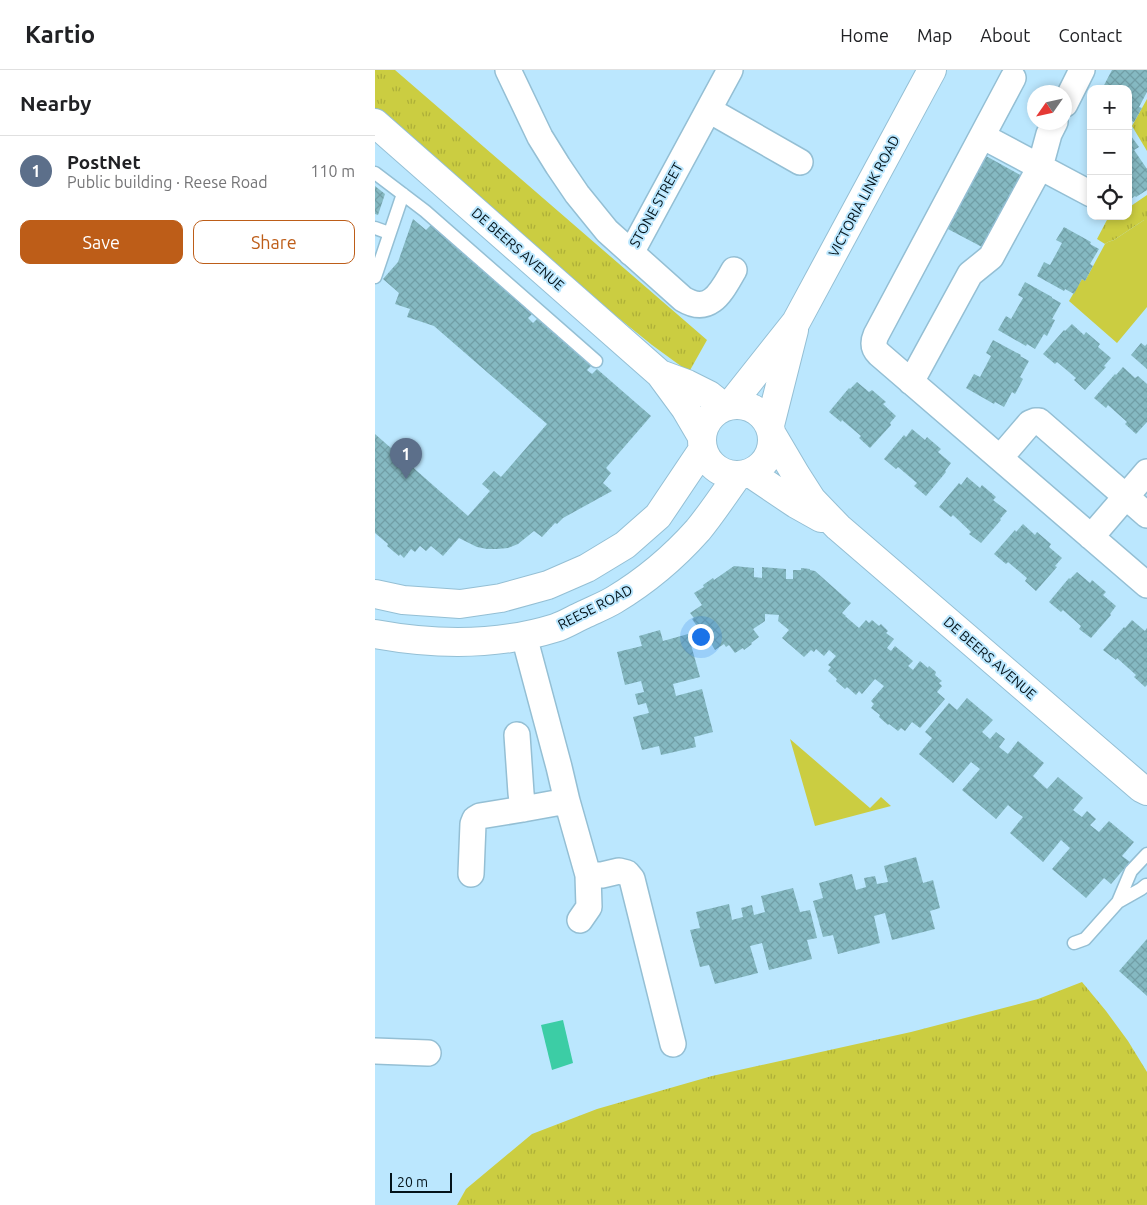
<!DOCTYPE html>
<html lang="en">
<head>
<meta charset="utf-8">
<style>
	:root { --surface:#fff; --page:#f2f2f2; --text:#202124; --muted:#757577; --line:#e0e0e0; --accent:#bd5d18 }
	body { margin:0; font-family:Ubuntu,sans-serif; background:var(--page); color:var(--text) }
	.controls { position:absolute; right:15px; top:15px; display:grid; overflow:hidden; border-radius:10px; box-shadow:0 2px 8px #0003 }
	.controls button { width:45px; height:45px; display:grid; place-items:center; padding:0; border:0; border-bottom:1px solid var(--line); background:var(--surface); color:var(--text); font:25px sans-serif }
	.compass { position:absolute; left:652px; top:15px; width:45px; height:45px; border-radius:50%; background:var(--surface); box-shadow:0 2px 8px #0003; rotate:236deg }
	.scale { position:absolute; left:15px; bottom:12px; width:62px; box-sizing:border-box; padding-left:5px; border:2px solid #03131a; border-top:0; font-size:14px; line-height:18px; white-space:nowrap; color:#03131a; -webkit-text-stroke:4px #bbe7fe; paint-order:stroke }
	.you { position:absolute; left:325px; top:566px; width:18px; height:18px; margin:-12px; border:4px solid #fff; border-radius:50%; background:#1a73e8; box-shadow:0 0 0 8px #1a73e833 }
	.badge { display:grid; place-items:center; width:32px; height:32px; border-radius:50%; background:var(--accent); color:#fff; font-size:16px; font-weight:700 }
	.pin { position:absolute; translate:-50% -41px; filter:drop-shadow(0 1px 2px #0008) }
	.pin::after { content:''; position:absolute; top:26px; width:18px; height:15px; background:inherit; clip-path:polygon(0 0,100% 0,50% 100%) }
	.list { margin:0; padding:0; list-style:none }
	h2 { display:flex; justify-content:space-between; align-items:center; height:65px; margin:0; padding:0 20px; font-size:21px }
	h2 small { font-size:16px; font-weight:400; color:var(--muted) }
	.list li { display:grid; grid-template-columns:32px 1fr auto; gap:15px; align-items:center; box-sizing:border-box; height:70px; padding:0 20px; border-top:1px solid var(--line) }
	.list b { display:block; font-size:19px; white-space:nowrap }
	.list p { margin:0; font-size:16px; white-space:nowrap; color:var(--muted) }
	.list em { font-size:16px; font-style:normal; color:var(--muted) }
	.actions { display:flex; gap:10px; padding:15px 20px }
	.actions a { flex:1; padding:11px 0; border:1px solid var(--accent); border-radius:10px; text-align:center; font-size:18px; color:var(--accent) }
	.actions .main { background:var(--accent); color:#fff }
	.icon { flex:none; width:28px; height:28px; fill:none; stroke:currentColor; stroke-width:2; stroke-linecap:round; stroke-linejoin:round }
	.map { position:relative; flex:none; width:772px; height:1135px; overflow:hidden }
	header { display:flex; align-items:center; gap:30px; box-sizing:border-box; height:70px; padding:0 25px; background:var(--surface); border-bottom:1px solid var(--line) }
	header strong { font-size:24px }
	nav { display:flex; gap:28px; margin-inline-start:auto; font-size:18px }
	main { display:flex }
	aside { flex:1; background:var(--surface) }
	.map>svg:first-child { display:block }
	.grass { fill:url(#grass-tufts) }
	.park { fill:#cbcd41 }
	.water { fill:#3ccda5 }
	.building { fill:url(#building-cross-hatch) }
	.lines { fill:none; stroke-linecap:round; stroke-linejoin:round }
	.service-casing { stroke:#94bfd4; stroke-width:15 }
	.minor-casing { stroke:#94bfd4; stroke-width:28 }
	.tertiary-casing { stroke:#94bfd4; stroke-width:30 }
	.service { stroke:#fff; stroke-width:12 }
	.minor { stroke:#fff; stroke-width:25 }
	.tertiary { stroke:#fff; stroke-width:28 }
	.labels { text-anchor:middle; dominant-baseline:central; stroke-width:4; stroke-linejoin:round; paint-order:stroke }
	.street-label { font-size:14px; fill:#03131a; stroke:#bbe7fe }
</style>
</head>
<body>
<header>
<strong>Kartio</strong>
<nav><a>Home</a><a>Map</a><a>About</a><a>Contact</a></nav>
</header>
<main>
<aside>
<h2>Nearby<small></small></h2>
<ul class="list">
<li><span class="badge" style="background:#5c6f8a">1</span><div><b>PostNet</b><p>Public building · Reese Road</p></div><em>110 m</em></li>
</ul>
<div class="actions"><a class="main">Save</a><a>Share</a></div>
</aside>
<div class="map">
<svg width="772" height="1135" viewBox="0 0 772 1135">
	<defs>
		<pattern id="grass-tufts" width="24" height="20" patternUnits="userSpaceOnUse" patternTransform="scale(1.25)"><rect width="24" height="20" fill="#cbcd41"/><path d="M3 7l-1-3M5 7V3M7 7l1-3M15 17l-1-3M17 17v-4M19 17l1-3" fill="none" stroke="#adaf38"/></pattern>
		<pattern id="building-cross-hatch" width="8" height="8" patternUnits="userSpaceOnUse" patternTransform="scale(1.25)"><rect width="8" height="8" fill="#85b9c2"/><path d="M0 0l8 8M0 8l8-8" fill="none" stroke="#719ea6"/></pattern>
	</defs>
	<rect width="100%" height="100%" fill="#bbe7fe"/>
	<path class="grass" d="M0,0H20L332,270L314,302L277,275L220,229L0,38Z
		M772,29V81L757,56Z
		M772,125V150H769L739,170L733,172L730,174L722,169L734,146H753V138Z
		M707,912L731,941L753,971L772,1002V1135H82L91,1119L157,1064L222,1039L337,1006L536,962L663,929Z"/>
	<path class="park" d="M769,150H772V237L742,273L694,231L707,209L710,211L730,174L733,172L739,170Z
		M415,669L495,738L506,727L516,736L440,756Z"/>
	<path class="water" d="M188,950L198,993L177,1000L166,955Z"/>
	<path class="building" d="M737,0H772V22L764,37L767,38L759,52L753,49V19H727Z
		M753,62L764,77L759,80L772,99V120L761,127L760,126L753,131Z
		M611,86L647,106L607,177L571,158Z
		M0,116L10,124L3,145L0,144Z
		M38,149L51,160L56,155L158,243L153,248L158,253L163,248L217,295L212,300L217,304L222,299L276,346L231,398L236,403L228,413L237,421L188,448L182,454L180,453L167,467L159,461L143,474L133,478L122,479H112L102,477L84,468L68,486L56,476L51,481L45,476L40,482L36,479L29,488L25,484L24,486L12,476L13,474L0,463V364L93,446L115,421L107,414L119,401L126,407L172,354L59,256L32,247L35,239L20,234L24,223L8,209L23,192Z
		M689,157L716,172L715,174L724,179L715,194L718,196L710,211L707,209L699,224L690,219L689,221L662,206L669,192L675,195L687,173L681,170Z
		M650,212L677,227V228L686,233L677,249L680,250L672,266L669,264L660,279L652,274L651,276L623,260L631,246L636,249L648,228L643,225Z
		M697,254L709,265L711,262L725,274L723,277L736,288L729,296L731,297L710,320L699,310L701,308L682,292L680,294L668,284L689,260L690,261Z
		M618,270L646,285L645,286L654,291L645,307L648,309L640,324L637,322L629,337L620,332L619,334L591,318L599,304L605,307L616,286L611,283Z
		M766,273L770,276L772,274V299L756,285Z
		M748,297L760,308L763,306L772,314V352L761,364L750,354L752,352L733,335L731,338L719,328L740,304L741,305Z
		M482,312L494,322L497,320L511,332L508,334L521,346L515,353L516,355L495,378L484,368L486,366L467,350L466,352L454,342L474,318L475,319Z
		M537,359L550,370L552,367L566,379L563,382L576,393L570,401L571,402L551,426L539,416L542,413L523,397L521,399L509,389L529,365L531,367Z
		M592,407L605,418L607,415L621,427L618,430L632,441L625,449L626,450L606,473L594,464L596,462L578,445L576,447L564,437L584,413L586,415Z
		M648,454L660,465L662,462L676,474L674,477L687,488L680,496L682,497L661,521L650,511L652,508L633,492L631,494L619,484L640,460L641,462Z
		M359,496L379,498V507L387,508V497L411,499V509H418V500H426V498L435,499V500L440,501L476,533L467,543L471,546H470L484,558L491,550L494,553L497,550L504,556L506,554L513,561L511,563L519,569L512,578L516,581L520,576L538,591L533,596L538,600L545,591L553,598L554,596L561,602L560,605L567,611L564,613L567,616L562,622L570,629L545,658L537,652L530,661L526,658L523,661L514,654L513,655L504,647L505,645L496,638L499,634L496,631L509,616L500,609L487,624L484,621L481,625L472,617L470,619L461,611L462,609L453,601L456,597L453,595L461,586L454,580L449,586L441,579L439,582L436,580L429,587L407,568L414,560L403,551L404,545L390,544V551L378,559L384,567L376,573L377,574L369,580L368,578L360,583L354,575L351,577L349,574L340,580L333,568L331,569L317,549L319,548L315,543L327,535L319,523L329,517L328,515L338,508L339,510Z
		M702,502L715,513L717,510L731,522L728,525L741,536L735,544L736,545L716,568L704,559L706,556L688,540L686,542L674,532L694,508L695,509Z
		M757,550L770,561L772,558V615L770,617L759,607L761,605L742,588L741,590L728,580L749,557L750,558Z
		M285,560L288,571L313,564L325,607L298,614L301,626L327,619L338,662L319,667L321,677L286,685L284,676L267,680L258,647L274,643L271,633L263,635L260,624L269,622L266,611L250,615L242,582L267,576L264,566Z
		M592,628L618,650L607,662L615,669L621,662L630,669L624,677L633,684L643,671L669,693L658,706L672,719L683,707L708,728L698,740L707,747L712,741L721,749L715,755L724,762L734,751L759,772L747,786L755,792L736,814L729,808L711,828L677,799L695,778L686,770L668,792L635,763L648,747L640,741L633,735L621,749L587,720L605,699L596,692L578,713L544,684L557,668L550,662L574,633L582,640Z
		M541,787L548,813L558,810L565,838L555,841L560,859L517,870L510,843L499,846L505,873L463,884L458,865L448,867L438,831L448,828L444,813L477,804L481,820L491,817L489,808L500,806L502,814L513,812L509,796Z
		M418,818L425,842L435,840L442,868L432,870L437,889L394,900L387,873L375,876L383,903L340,914L334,895L325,897L315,860L325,858L321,842L354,834L357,850L368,847L366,838L377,835L379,845L390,842L386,826Z
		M772,869V926L744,901Z"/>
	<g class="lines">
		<g class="service-casing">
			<path id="service" d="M0,103L50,141L221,291
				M0,158L14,163
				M0,207L28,124
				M743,832L766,819L771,815
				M699,873L710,869L743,832L756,801L772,784"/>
		</g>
		<g class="minor-casing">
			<path id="minor" d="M133,0L165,67L183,96L202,124L232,161L308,229C336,246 347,220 359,200
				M638,8L501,265C498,272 498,278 504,284L772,515
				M690,34L707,0
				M334,40L425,92
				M607,66L716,124
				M256,183L355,0
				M536,312L595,204L616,187L665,97L674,64L680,52
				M625,388L655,353L660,351H664L772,445
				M716,467L772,402
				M142,665L146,723L148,739
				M192,731L213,805H227L244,801L252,803L257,809L298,974
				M96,804L98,754L100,749L105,746L148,739L192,731L184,697L149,566
				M205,850L214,837L213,805
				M0,981L53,983"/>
		</g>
		<g class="tertiary-casing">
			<path id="tertiary" d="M0,53L285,304L310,338L327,367
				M285,304L312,314L334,325L349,337
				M356,334L421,252L557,0
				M327 370a35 35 0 1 1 70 0a35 35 0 1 1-70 0Z
				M395,355L419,260
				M398,366L421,405L437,430L463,457L766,718L772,721
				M375,403L421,434L446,448
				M0,524L28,530L85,534L126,528L173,515L212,498L250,475L283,446L328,379
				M0,564C60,575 122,576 180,558C190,555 199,549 208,545C218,540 229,536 239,530C269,512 299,487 323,460C337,443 350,423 363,405"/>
		</g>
		<use href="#service" class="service"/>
		<use href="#minor" class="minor"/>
		<use href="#tertiary" class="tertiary"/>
	</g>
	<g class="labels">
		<g class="street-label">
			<text transform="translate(489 126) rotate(-62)">VICTORIA LINK ROAD</text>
			<text transform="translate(281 135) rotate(-61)">STONE STREET</text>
			<text transform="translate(143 179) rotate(41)">DE BEERS AVENUE</text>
			<text transform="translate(220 537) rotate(-27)">REESE ROAD</text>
			<text transform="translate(615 588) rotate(41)">DE BEERS AVENUE</text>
		</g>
	</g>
</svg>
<div class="controls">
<button>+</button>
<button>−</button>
<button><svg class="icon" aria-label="locate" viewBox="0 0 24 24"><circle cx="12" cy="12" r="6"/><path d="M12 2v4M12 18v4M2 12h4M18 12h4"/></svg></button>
</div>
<svg class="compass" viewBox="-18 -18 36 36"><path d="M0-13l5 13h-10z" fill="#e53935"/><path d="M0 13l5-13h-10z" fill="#757577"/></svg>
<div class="scale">20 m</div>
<div class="you"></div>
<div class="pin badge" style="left:31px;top:409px;background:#5c6f8a">1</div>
</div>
</main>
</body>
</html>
